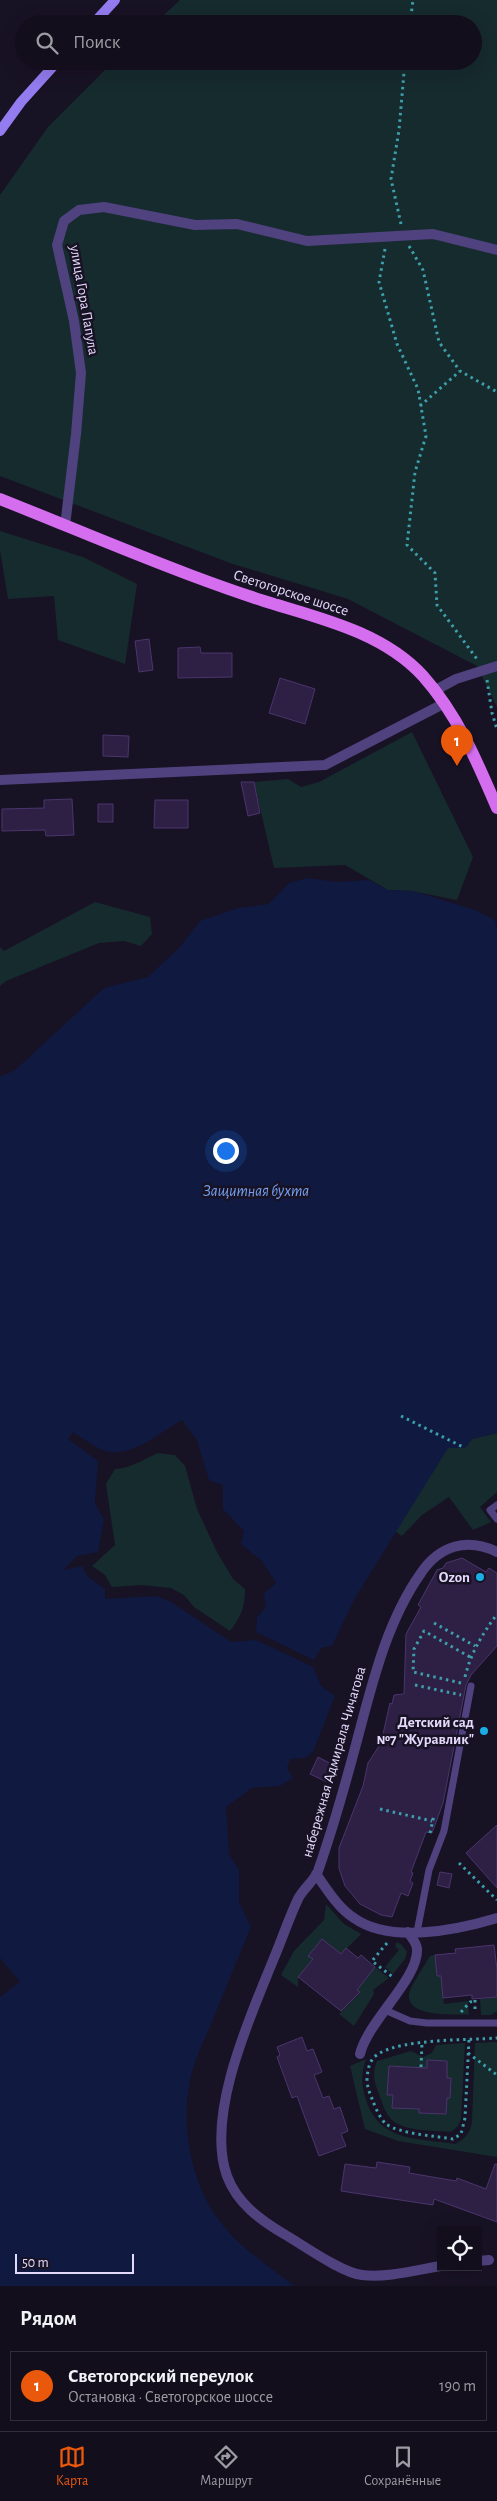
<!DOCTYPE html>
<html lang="ru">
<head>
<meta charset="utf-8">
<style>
	:root { --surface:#120e1c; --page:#1f1c29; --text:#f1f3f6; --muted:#9c9ca3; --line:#312e3b; --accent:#ea580c }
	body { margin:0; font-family:"Alegreya Sans",sans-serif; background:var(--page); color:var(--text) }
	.controls { position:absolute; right:15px; bottom:15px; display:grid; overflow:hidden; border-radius:0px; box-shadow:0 5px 20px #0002 }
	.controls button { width:45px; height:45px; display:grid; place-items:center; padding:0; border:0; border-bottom:1px solid var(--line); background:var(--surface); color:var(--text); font:25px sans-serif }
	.scale { position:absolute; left:15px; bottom:12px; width:119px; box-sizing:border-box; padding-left:5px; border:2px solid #e3dafb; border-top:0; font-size:14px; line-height:18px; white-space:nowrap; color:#e3dafb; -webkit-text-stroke:4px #181225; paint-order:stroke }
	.you { position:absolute; left:225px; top:1150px; width:18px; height:18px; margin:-12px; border:4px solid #fff; border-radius:50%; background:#1a73e8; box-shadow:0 0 0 8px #1a73e833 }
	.badge { display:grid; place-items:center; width:32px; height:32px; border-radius:50%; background:var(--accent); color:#fff; font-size:16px; font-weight:700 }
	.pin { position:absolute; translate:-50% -41px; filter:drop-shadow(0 1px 2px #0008) }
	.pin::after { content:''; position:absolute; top:26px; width:18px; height:15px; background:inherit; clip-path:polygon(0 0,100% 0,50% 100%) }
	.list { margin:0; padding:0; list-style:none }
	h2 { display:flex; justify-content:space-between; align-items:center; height:65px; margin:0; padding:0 20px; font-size:21px }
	h2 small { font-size:16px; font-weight:400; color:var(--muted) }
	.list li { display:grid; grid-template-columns:32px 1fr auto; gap:15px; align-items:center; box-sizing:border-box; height:70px; margin:0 10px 10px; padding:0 10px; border:1px solid var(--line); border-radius:0px }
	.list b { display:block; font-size:19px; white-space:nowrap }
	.list p { margin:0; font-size:16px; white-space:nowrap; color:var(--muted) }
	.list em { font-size:16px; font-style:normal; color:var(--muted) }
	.icon { flex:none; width:28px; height:28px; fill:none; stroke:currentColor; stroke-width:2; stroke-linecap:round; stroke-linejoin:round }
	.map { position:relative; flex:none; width:497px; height:2286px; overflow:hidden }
	.search { position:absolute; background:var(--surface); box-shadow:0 5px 20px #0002; left:15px; right:15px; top:15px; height:55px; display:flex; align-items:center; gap:12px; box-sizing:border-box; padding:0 18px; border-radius:28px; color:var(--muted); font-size:19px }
	.sheet { height:145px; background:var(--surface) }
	nav { display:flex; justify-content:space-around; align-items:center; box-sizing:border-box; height:70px; border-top:1px solid var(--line); background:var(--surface); font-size:14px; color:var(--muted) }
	nav a { display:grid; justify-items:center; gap:2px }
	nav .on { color:var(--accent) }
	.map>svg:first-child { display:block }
	.green { fill:#162b2e; fill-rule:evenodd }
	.water { fill:#101940 }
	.building { fill:#2e2044; stroke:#4a356d }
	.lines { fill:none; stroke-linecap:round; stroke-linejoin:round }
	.path { stroke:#3d9fab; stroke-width:3; stroke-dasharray:2.5 4; stroke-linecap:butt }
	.lane { stroke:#4f427f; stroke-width:7 }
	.street { stroke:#4f427f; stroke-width:10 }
	.secondary { stroke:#937cf0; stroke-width:10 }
	.primary { stroke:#d56def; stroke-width:12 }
	.poi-dot { fill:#1baee5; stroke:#181225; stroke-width:2 }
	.labels { text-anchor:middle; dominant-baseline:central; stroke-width:5; stroke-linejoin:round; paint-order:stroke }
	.street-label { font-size:15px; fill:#e3dafb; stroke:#181225 }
	.poi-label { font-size:15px; font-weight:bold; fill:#e3dafb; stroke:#181225; text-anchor:end }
	.water-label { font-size:16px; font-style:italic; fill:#73a0ef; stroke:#181225 }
</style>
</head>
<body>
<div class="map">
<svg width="497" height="2286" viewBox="0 0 497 2286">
	<rect width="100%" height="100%" fill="#181225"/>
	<path class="green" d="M180,0H497V707L477,666L348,599L230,563L0,476V195L48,127L114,61H473V24H154Z
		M0,531L83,557L137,584L125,664L58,640L54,596L8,599L0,550Z
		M412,732L473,857L457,900L412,891L388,890L345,865L274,868L254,782L288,779L301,787L319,782Z
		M95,902L150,917L152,934L141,946L124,941L99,943L6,981L0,986V947L4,951Z
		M497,1433V1492L480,1507L491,1522L473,1530L449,1497L422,1515L402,1536L395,1531L448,1447L465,1448L472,1439Z
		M158,1453L175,1455L185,1466L197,1509L217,1552L233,1579L245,1589C245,1607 241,1617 230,1631L194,1607L184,1595L171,1588L142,1585L112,1587L105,1575L92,1566L115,1545L106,1484L115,1469C133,1468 141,1460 158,1453Z
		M326,1904L344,1924L361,1934L341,1954L322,1939L308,1956L313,1959L298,1977V1987L281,1975L294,1951L324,1920Z
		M397,1942L402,1945L407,1952L405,1959L393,1974L385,1967L399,1950L395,1946Z
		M435,1955L437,1976H441L444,2004L468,2001L469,2015C455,2014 406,2018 409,1994C411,1985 425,1965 430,1956Z
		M375,1967L389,1978L373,1990L374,1994L354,2026L339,2014L360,1993L357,1990Z
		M497,1997V2011L491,2015H481L480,1999Z
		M497,2042V2157L398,2141L365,2129L350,2066L366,2059C361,2074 361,2084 366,2100C380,2142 417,2138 455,2144C465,2139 470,2133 472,2122L475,2043Z
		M465,2043L461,2119L458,2126L451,2132C434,2130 403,2132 391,2119C385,2113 382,2102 379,2094C374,2082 372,2073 377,2061L411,2051L423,2057L432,2053L436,2045ZM428,2061L447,2062V2078L451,2079L450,2097L447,2098L446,2114L419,2113L420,2099L392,2108L393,2095L387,2094L389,2066L427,2068Z"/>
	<path class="water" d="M308,878L337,882L369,880L388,890L413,891L475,910L495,920L497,929V1433L472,1439L465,1448H448L355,1598L332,1646L321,1648L314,1660L256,1632L257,1617L266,1607L264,1593L276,1583L262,1561L241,1544L244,1531L223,1509V1485L209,1480L197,1440L182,1420C160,1432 128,1462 100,1449C91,1444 82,1438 73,1432L68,1439L98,1461L95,1503L104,1520L98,1552L77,1556L63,1570L82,1566L88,1577L105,1589V1599L157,1596L171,1602L231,1642L256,1640L313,1667L321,1686L335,1696L313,1752L305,1758L290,1759L287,1768L293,1778L280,1786L252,1788L226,1807L229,1854L239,1870V1902L251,1927C238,1958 225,1990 212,2022C203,2043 192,2064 189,2087C181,2131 193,2189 222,2224C241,2249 270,2267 294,2286H0V1997L20,1982L0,1958V1077L15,1070L104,988L148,977L180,947L200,921L238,908L269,904L289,883Z"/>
	<path class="building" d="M149,639L153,670L139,672L135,641Z
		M200,647L201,653H232V677L178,678V648Z
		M280,678L315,689L305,724L269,713Z
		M103,735L129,736L128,757L103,756Z
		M241,782H254L260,813L248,816Z
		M72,799L74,835L46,836L45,830L2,831V809L44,808V800Z
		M155,800H188V828H154Z
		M98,804H113V822H98Z
		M462,1558L486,1572L489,1568L497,1573V1646L471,1675L466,1685L443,1803L432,1833L426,1832L411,1872L413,1873L410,1881L413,1883L408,1896L401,1893L392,1917L381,1915L360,1904L345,1886L339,1868V1848L363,1786L368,1763L381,1743L390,1703L392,1704L394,1695L404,1694L406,1634L421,1607L418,1605L437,1570L443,1568L446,1563Z
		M318,1757L337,1767L329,1783L310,1774Z
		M497,1825V1888L466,1853Z
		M440,1872L452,1874L449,1888L437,1885Z
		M322,1939L341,1954L346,1948L358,1958L361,1955L375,1967L357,1990L360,1992L341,2011L298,1977L313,1959L308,1956Z
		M494,1945L497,1969V1997L472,1999V1995L443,1998L441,1976H437L435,1955L456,1953L455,1949Z
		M302,2037L307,2051L313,2049L322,2072L314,2075L323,2098L329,2096L334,2109L340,2107L348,2131L341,2134L346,2146L319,2156L297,2096L292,2098L277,2057L280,2055L277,2047Z
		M427,2060L447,2061V2078H451L450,2098H447L446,2114L419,2113V2109L392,2108L393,2095H387L389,2066L427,2068Z
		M377,2162L410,2167L409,2173L456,2181L457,2178L486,2189L495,2164H497V2222L434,2199L433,2205L341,2191L345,2164L376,2168Z"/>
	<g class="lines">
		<path class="path" d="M410,24L413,0
			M401,224L391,179L399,130L405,61
			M409,246L423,270L439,342L460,371L497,392
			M385,249L379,282L397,344L418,389L426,436L415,472L407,545L435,573L437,605L477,659
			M420,406L460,371
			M487,680L492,713L497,729
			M401,1416L465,1448
			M434,1623L475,1646
			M465,1677C471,1652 482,1635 497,1614
			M461,1683L413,1672L414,1649L424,1631L470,1657
			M415,1685L461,1695
			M380,1809L432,1821
			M430,1833L434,1815
			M459,1863L497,1900
			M387,1943L372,1961L394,1978
			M475,2000V2013
			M461,2012L470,2002L475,2001
			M469,2040L465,2118L461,2134L453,2139C436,2136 400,2134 386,2124C381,2120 375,2107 373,2101C370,2094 367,2087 367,2079C368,2068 369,2059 380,2053C404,2039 468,2040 497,2038
			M468,2053L497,2075
			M421,2067L422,2043"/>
		<path class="lane" d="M497,1505L490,1510L497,1519
			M417,1932L429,1870L444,1831L471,1686
			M385,2010L410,2021L427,2023H497"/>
		<path class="street" d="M65,526L76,434L81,373L74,321L57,245L64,221L79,210L104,207L195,225L237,224L307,241L433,234L497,250
			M434,691L456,679L497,666
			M0,780L325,765L443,704
			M316,1874C327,1889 338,1908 354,1918C390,1944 457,1930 497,1918
			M360,2054C368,2021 419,1978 417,1949C417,1943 411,1937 408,1932
			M478,2261L489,2260
			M441,2266C416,2270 388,2278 362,2275C342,2273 303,2245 284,2234C260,2220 237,2203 227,2176C205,2115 251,2015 274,1958C282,1939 289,1918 298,1899C303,1889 314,1881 318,1871C332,1831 344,1789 355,1748C371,1689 385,1624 421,1573C439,1546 467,1537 497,1552"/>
		<path class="secondary" d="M93,24L115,0
			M0,131L21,102L58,61"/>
		<path class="primary" d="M0,499C63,524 126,551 190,575C214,584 239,593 264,601C319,618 383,632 423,676C457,714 477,761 497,808"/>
	</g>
	<g class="poi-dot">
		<circle cx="480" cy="1577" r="5"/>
		<circle cx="484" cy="1731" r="5"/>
	</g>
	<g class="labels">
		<g class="street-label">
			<text transform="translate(84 300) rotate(80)">улица Гора Папула</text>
			<text transform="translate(291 593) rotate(18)">Светогорское шоссе</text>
			<text transform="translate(334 1762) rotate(-74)">набережная Адмирала Чичагова</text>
		</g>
		<g class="poi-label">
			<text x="470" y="1577">Ozon</text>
			<text x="474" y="1722">Детский сад<tspan x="474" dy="17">№7 "Журавлик"</tspan></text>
		</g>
		<g class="water-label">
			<text x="256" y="1191">Защитная бухта</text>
		</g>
	</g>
</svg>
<div class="controls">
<button><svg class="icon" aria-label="locate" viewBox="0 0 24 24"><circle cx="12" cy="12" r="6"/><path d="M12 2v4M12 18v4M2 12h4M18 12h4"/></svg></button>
</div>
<div class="scale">50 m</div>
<div class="you"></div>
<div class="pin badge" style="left:457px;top:766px">1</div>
<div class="search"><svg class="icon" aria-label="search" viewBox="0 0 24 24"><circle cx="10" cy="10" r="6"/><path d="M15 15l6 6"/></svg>Поиск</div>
</div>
<section class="sheet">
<h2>Рядом<small></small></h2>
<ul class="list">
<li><span class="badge">1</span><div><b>Светогорский переулок</b><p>Остановка · Светогорское шоссе</p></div><em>190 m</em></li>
</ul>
</section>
<nav>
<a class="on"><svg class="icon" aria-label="map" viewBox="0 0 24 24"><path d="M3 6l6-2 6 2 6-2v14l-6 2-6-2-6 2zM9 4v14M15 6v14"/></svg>Карта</a>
<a><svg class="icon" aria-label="directions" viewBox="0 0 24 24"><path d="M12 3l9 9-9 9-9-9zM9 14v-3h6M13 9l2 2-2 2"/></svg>Маршрут</a>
<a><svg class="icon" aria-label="saved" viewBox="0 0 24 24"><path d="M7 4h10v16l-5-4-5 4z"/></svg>Сохранённые</a>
</nav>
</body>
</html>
